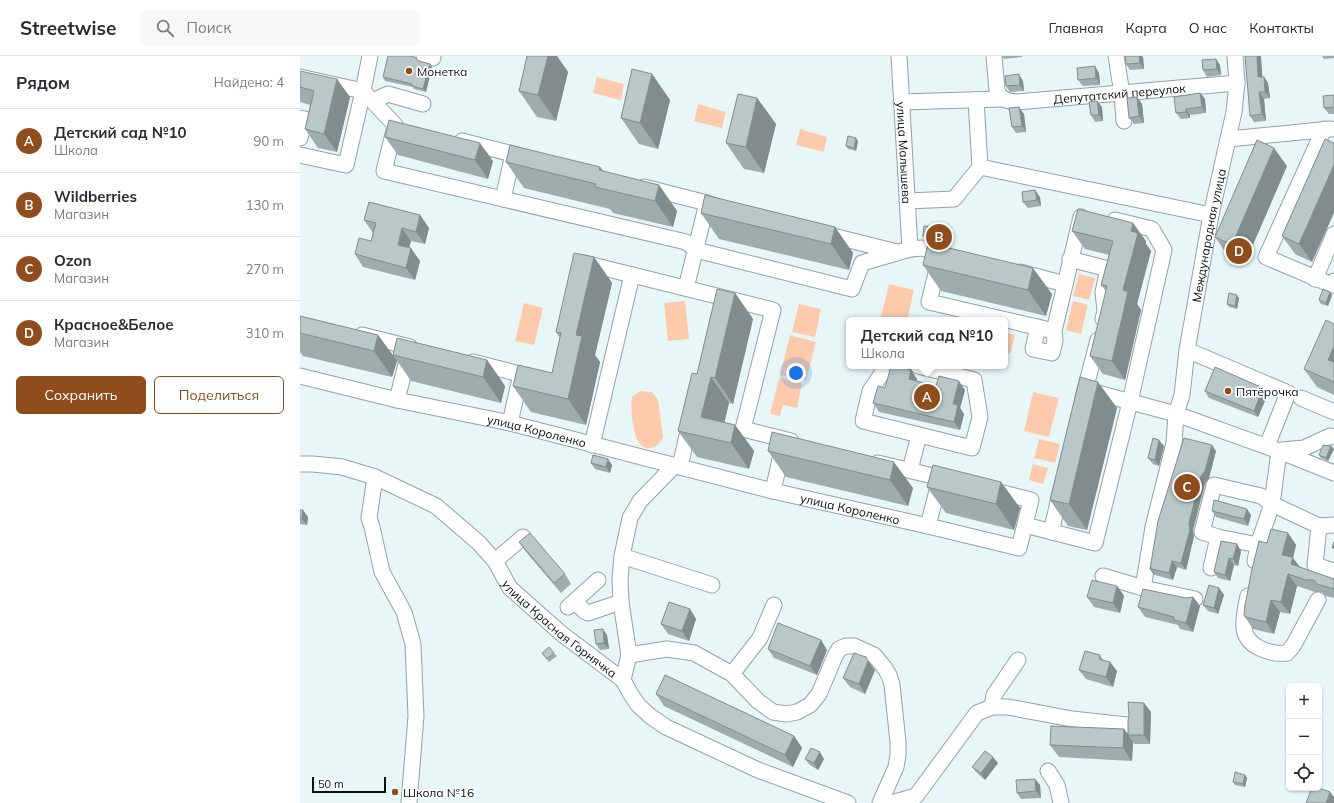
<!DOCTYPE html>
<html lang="ru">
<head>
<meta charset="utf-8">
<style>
	:root { --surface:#fff; --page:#f7f7f7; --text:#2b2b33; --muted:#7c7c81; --line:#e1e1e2; --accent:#8f4c1c }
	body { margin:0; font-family:Mulish,sans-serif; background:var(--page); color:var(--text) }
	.controls { position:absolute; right:12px; bottom:12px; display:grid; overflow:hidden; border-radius:6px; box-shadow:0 1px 3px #0004 }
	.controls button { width:36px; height:36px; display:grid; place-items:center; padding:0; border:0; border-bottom:1px solid var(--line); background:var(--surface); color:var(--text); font:20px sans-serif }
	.scale { position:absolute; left:12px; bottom:10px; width:74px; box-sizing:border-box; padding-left:4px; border:2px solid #0b1010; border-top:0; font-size:11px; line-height:14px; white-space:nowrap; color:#0b1010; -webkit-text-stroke:3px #fff; paint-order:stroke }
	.you { position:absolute; left:496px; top:317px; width:14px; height:14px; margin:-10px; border:3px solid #fff; border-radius:50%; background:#1a73e8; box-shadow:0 0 0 6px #1a73e833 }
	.badge { display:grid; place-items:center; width:26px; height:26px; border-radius:50%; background:var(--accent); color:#fff; font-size:13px; font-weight:700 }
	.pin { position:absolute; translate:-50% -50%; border:2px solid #fff; box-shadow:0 1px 4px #0006 }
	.popup { position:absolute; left:546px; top:261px; width:162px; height:52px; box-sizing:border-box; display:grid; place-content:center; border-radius:6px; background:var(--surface); filter:drop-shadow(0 1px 3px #0005); font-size:13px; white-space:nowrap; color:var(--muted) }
	.popup b { font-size:15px; color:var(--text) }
	.popup::after { content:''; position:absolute; left:50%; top:100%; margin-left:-8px; border:8px solid transparent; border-top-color:var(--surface) }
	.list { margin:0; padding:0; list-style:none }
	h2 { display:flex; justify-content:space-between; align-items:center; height:52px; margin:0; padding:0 16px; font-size:17px }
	h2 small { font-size:13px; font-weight:400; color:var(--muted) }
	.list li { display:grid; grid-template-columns:26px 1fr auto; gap:12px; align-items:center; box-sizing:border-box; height:64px; padding:0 16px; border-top:1px solid var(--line) }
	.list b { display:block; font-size:15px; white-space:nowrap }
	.list p { margin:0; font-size:13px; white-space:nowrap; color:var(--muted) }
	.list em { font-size:13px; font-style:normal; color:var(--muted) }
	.actions { display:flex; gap:8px; padding:12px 16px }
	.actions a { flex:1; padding:9px 0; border:1px solid var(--accent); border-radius:6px; text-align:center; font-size:14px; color:var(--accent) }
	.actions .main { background:var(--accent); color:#fff }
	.icon { flex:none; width:22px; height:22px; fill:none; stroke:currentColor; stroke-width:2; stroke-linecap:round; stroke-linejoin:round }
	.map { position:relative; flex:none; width:1034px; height:747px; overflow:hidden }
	header { display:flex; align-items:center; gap:24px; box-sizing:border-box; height:56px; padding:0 20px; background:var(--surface); border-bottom:1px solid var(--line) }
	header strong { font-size:19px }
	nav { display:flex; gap:22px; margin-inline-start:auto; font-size:14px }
	.search { width:280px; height:36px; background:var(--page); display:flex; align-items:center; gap:10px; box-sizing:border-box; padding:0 14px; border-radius:6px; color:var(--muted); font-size:15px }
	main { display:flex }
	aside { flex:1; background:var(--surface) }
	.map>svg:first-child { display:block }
	.green { fill:#fdcbac }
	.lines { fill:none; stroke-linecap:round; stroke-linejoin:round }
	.minor-casing { stroke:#94a3a2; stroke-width:17 }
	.minor { stroke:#fff; stroke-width:15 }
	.wall { fill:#9eacac }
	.shaded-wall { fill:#818c8c }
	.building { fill:#b8c8c8; stroke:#818c8c }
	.poi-dot { fill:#8f4c1c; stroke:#fff; stroke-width:1.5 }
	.labels { text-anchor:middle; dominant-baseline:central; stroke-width:3.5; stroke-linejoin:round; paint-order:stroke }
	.poi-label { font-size:12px; fill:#0b1010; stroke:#fff; text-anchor:start }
	.street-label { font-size:12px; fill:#0b1010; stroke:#fff }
</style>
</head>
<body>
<header>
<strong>Streetwise</strong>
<div class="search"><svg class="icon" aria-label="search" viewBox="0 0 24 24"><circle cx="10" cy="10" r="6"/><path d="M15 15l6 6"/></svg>Поиск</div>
<nav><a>Главная</a><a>Карта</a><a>О нас</a><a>Контакты</a></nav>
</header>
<main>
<aside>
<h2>Рядом<small>Найдено: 4</small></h2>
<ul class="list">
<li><span class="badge">A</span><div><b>Детский сад №10</b><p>Школа</p></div><em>90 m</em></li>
<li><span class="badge">B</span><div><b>Wildberries</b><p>Магазин</p></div><em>130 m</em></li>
<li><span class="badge">C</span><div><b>Ozon</b><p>Магазин</p></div><em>270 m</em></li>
<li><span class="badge">D</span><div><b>Красное&amp;Белое</b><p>Магазин</p></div><em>310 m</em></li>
</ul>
<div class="actions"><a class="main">Сохранить</a><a>Поделиться</a></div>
</aside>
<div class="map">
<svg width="1034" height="747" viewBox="0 0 1034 747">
	<rect width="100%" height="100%" fill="#e7f7f7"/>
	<path class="green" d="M297,21L324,28L321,44L293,37Z
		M398,48L426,56L422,72L394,65Z
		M500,73L527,81L524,96L496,89Z
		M779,218L795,222L789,244L773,240Z
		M589,228L614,234L607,264H580Z
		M385,245L389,283L368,285L364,247Z
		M773,245L788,249L781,278L766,274Z
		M224,247L243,252L234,289L215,285Z
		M499,248L521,253L515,281L492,276Z
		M705,277L715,279L710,298L705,297Z
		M490,279L516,286L506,325L480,319Z
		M479,322L502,327L497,352L483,349L480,360L470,358Z
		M340,335L352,336L358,344L363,381C360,387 356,392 349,392C332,393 332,358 331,346L332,341Z
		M733,336L759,342L749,381L724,375Z
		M739,383L760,388L755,407L734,402Z
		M733,408L748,412L743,428L729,424Z"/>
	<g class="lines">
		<g class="minor-casing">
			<g id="minor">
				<path d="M70,0L63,35L95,69"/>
				<path d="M124,0L133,2"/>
				<path id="s1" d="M599,0L610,193"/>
				<path id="s2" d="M694,0L697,34C700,43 706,45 716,46L937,27"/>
				<path d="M816,0L822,38L824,65"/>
				<path d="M0,21L63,35L46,109L0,99"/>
				<path d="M676,44L680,111L911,159"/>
				<path d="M73,45L88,38L123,48"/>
				<path d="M601,46L702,43"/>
				<path d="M0,62L5,63L0,82"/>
				<path d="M95,70L84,115L386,186L396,194L552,233L562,207L610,193L622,192L641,197L629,246L754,275L781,161"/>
				<path d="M1024,73L966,201L1032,229L1034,225"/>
				<path d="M928,83L1031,73"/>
				<path d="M162,85L228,102"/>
				<path d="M344,131L407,147"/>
				<path d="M203,143L213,98"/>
				<path d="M607,145L654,143L680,111"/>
				<path d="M525,178L597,196"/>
				<path d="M770,203L808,213L803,236L805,255L803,263"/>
				<path d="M283,209L284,207L473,254L443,373L491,385"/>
				<path d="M720,216L765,228"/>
				<path d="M1015,223L1034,178"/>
				<path d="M386,232L407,147L413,149"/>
				<path d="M738,271L733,293L752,297L755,285L754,275"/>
				<path d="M62,279L110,291"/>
				<path d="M887,294L988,337L967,390"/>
				<path d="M173,306L235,322"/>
				<path d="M587,310L570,335L563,365L672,392L680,361L674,324L618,310"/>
				<path id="s3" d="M0,320L97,344L210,367L473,435L628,470L719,492L731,444L691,434"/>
				<path d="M790,335L876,358L979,395L1034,417"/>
				<path d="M783,342L798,284"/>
				<path d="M1001,342L1034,356"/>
				<path d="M97,344L109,296"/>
				<path d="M210,367L221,318"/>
				<path d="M292,389L332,219"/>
				<path d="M982,394L1004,392L1030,380L1034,381"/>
				<path d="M578,407L650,424"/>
				<path id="s4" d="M0,408H13L42,411L75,421L136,450L179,487L195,505L210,532L262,578L323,624L330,637L338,649L350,660L366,671L458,714L548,747"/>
				<path d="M380,411L390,366"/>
				<path d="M610,414L619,379"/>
				<path d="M75,421L69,462L72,471L82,516L104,556L113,588L116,660L109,747"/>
				<path d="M473,435L483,390"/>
				<path d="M725,469L795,487L830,346L864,194L852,173L815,164"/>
				<path d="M628,470L640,423"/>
				<path d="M1019,470L1034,469"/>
				<path d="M751,476L761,434"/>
				<path d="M918,481L902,476L914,429L961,440L972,448L1019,470L1015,509L1034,515"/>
				<path d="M322,500L412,529"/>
				<path d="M195,505L223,481"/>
				<path d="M955,505L958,489L972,448L979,395"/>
				<path d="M911,512L918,481L958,489"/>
				<path id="s5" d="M803,520L843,532L853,471L874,387L876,358L882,339L887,294L911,159L934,56L937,27L935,0"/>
				<path d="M843,532L895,543"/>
				<path d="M948,540C946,550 943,561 944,571C945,591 971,599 987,597L993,590L1018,544"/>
				<path d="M275,545L284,555L288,557L321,546"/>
				<path d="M268,551L298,524"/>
				<path d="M329,599L367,593L394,597L432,618L458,645L473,656L486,658L497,656L510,649L519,638L535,600L539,593L546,590H554L574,599L584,611L589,619L592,629L598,686V699L596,711L580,747"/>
				<path d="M432,618L460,582L474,549"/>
				<path d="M323,624L329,599L321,546L320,523L322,500L330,462L340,445L374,410"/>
				<path d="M692,651L694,639L718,604"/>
				<path d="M748,715L757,729L761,747"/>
				<path d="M591,747L616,740L677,657L692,651H708L772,663L827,669"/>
			</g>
		</g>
		<use href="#minor" class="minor"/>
	</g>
	<path class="wall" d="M227,0H257L268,16L256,65L237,61L219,35Z
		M702,0H722V1L704,3Z
		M1022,0H1034V2L1024,3Z
		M843,1L844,13L830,14L826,8Z
		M916,3L920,9L921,19L907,21L903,14Z
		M119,5L130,8L132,11L126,36L114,33L113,31L85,25L83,21Z
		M0,15L50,41L37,96L18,92L5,73L10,49L0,46Z
		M799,17L800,29L783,30L778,24Z
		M352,18L370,44L358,93L339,88L321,62Z
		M962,21H964L968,27L970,42L964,43L966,65L954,66L950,60Z
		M723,25L724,35L710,36L706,30Z
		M900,37L905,43L906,57L890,59V62L881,63L876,57Z
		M1034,39V58H1029L1024,52Z
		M837,41L842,48L844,67L834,68L829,62Z
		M457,42L476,68L464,117L444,113L426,87Z
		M797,45L802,51L803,65L795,66L791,59Z
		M724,58L726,76L716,77L712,71Z
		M85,81L193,105L188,123L98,99Z
		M1025,83L1012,206L995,198L982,180Z
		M558,85L556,95L548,93L546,90Z
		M206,106L300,111L303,115L359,129L377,155L373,171L313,157L310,153L224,132Z
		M987,110L945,207L928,200L915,181Z
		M740,141L741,150L728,152L723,146Z
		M401,157L535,171L553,197L549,214L419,183Z
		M120,159L129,172L125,188L111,185L109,192L120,205L115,224L63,211L55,198L71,185L73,177L64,164Z
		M646,175L645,186L625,183L623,180Z
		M772,175L846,185V188L851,195L837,248L841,254L825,324L803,318L790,300L806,235L801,229L809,199L785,193Z
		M294,201L312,227L295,299L300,306L286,369L231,356L213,330L252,317L260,282L256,276Z
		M623,209L752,238L746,260L641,235Z
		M1030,236L1032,239L1028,250L1021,248L1019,244Z
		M435,237L453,263L433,348L429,347L424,366L435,369L454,395L449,413L397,401L378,375Z
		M939,242L937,253L929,251L927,248Z
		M0,260L78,279L97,305L92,321L3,300L0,296Z
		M1034,268V339L1017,331L1004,313Z
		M93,299L187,304L205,330L201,347L111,325Z
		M611,314L617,323L616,325L636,330L665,334L660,352L664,358L660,374L579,356L573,347L585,332Z
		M798,326L817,352L787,474L768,470L750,444Z
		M963,332L968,338L958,361L909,342L905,335Z
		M472,376L613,432L608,450L486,421L468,395Z
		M864,390L859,410L853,408L848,402Z
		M1031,390L1034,393L1028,405L1021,402L1019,399Z
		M916,395L909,422L905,427L893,474L894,480L886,514L877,511L873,524L855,519V518L854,519L850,513Z
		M291,407L312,409L310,417L295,413Z
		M701,426L720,452L714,474L646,457L627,431Z
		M0,454L8,461L7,469L0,468Z
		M912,455L951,459L948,470L916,461Z
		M988,477L996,489L993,502L1000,511L1034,523V542L1026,540L1022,536H1015L997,530L990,558L980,556L974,578L953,573L945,561L967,487Z
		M921,485L941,495L938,510L934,509L930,525L918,522L914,516Z
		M219,486L265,518L271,528L261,537L226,496Z
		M817,530L824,540L820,557L794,551L787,541Z
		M919,532L924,539L918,558L908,555L903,549Z
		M893,541L900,550L893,576L880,573L878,569L845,561L838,551Z
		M390,553L396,563L389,585L368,578L361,568Z
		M307,579L309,593L300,594L296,588Z
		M521,584L527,594L517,619L474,602L468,593Z
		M242,597H254L257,600L249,606Z
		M800,599L803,604L817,615L813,631L786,623L779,614Z
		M575,614L565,638L550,631L543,622Z
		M356,638L494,680L502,692L493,711L364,650Z
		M844,647L851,656L850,688H834L833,686L832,705L759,701L750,689L824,673L828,678Z
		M505,703H524L518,714L510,709Z
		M698,707L685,724L677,717L672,711Z
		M945,719L947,722L945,731L935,729L933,726Z
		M735,723L740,729L741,742L721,743L717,737Z"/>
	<path class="shaded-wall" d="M248,0H257L268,16L256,65L238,39Z
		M839,0H842L843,1L844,13L840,7Z
		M957,0H961L963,28L958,21Z
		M916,3L920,9L921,19L917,13Z
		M130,8L132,11L126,36L123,33Z
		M795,10L799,17L800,29L796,22Z
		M352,18L370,44L358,93L340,67Z
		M719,18L723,25L724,35L720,29Z
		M964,21L968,27L970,42L965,36Z
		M37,23L50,41L37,96L24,78Z
		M959,36L964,43L966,65L962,58Z
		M900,37L905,43L906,57L902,51Z
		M837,41L842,48L844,67L839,60Z
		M457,42L476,68L464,117L446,91Z
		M797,45L802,51L803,65L799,59Z
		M719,51L724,58L726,76L722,70Z
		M886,53L890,59V62L886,56Z
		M556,82L558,85L556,95L554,92Z
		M180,87L193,105L188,123L175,104Z
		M974,92L987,110L945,207L932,189Z
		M1034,109V157L1012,206L999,188Z
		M300,111L318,136L299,114Z
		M359,129L377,155L373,171L355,145Z
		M735,134L740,141L741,150L737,144Z
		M120,159L129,172L125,188L116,176Z
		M833,167L846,185V188L851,195L837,248L841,254L825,324L812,305L823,234L831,175Z
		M535,171L553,197L549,214L531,188Z
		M102,172L111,185L106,201L98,189Z
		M643,172L646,175L645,186L642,182Z
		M111,192L120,205L115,224L106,212Z
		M294,201L312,227L295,299L300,306L286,369L268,343L276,279Z
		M733,212L752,238L746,260L728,234Z
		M1030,236L1032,239L1028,250L1026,247Z
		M435,237L453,263L433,348L415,322Z
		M937,239L939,242L937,253L935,250Z
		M78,279L97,305L92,321L74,295Z
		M1034,290V312L1028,304Z
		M187,304L205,330L201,347L183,321Z
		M611,314L617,323L615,332L609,323Z
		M411,321L429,347L420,385L401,361Z
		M659,325L665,334L660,352L664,358L660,374L654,366L653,348Z
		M798,326L817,352L787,474L769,448Z
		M963,332L968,338L958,361L954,355Z
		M435,369L454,395L449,413L431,387Z
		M859,384L864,390L859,410L855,404Z
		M912,389L916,395L909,422L905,427L893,474L894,480L886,514L881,507L889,467L901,420Z
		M1031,390L1034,393L1028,405L1026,402Z
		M308,403L312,409L310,417L306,411Z
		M594,406L613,432L608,450L590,424Z
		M701,426L720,452L714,474L696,448Z
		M947,453L951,459L948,470L944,463Z
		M3,454L8,461L7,469L2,463Z
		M988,477L996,489L993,502L1001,513L999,520L982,499Z
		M937,488L941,495L938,510L933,503Z
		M929,502L934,509L930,525L925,519Z
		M872,505L877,511L873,524L869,517Z
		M851,511V513L855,518L854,519L850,513Z
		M988,518L997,530L990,558L981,546Z
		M817,530L824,540L820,557L813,547Z
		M919,532L924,539L918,558L914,552Z
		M893,541L900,550L893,576L886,567Z
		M971,544L980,556L974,578L966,566Z
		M390,553L396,563L389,585L382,575Z
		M303,573L307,579L309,593L304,587Z
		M521,584L527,594L517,619L510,610Z
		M568,605L575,614L565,638L559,628Z
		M810,606L817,615L813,631L806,621Z
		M844,647L851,656L850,688L844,679Z
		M824,673L833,686L832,705L823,692Z
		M494,680L502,692L493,711L485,699Z
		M520,696L524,703L518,714L514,707Z
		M693,701L698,707L685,724L681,717Z
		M945,719L947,722L945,731L943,728Z
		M735,723L740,729L741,742L736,735Z
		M1030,736L1034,741V747H1026Z"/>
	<path class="building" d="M88,0H111L114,1L119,5L130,8L123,33L112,30V28L83,21Z
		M227,0H248L238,39L219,35Z
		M825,0H839L840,7L826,8Z
		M945,0H957L958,21H964L965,36H959L962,58L950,60Z
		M916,3L917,13L903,14L902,4Z
		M795,10L796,22L778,24L777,12Z
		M332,13L352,18L340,67L321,62Z
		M0,15L37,23L24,78L5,73L14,35L0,31Z
		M719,18L720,29L706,30L705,20Z
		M900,37L902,51L886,53V56L876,57L874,41Z
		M438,38L457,42L446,91L426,87Z
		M1034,39V51L1024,52L1023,40Z
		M837,41L839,60L829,62L827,42Z
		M797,45L799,59H791L789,46Z
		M719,51L722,70L712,71L709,52Z
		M89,64L180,87L175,104L85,81Z
		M548,80L556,82L554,92L546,90Z
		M1025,83L1034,87V109L999,188L982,180Z
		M957,84L974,92L932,189L915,181Z
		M210,89L300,111L299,114L359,129L355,145L295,131L296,128L206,106Z
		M735,134L737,144L723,146L722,136Z
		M405,139L535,171L531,188L401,157Z
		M69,146L120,159L116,176L102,172L98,189L111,192L106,212L55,198L59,182L71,185L76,167L64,164Z
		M778,153L833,167L831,175L838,177L823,234L828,236L812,305L790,300L807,230L801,229L813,185L772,175Z
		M624,170L643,172L642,182L623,180Z
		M628,187L733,212L728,234L623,209Z
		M274,197L294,201L276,279L282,280L268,343L213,330L218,309L252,317L261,277L256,276Z
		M417,233L435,237L415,322L411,321L401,361L435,369L431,387L378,375L392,317L397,318Z
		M1023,233L1030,236L1026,247L1019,244Z
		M929,237L937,239L935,250L927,248Z
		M0,260L78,279L74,295L0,277Z
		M1026,264L1034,268V290L1028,304L1034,306V326L1004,313Z
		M97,282L187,304L183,321L93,299Z
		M591,310H596L611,314L609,323L636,330L639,320L659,325L653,348L658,349L654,366L573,347L578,330L585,332Z
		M915,311L963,332L954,355L905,335Z
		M780,321L798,326L769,448L750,444Z
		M472,376L594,406L590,424L468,395Z
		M853,382L859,384L855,404L848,402Z
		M884,382L912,389L905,415L901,420L889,467L890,474L881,507L872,505L869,517L851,513V511L850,513L858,465Z
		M1023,389L1031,390L1026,402L1019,399Z
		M293,399L308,403L306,411L291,407Z
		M633,409L701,426L696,448L627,431Z
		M914,444L947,453L944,463L912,455Z
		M0,454H3L2,463L0,462Z
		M971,473L988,477L982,499L993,501L991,508L1034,523V533L1017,528L1014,524H1006L988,518L981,546L971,544L966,566L945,561L944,559L945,549L952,513L959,485L967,487Z
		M230,477L265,518L254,527L219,486Z
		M921,485L937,488L933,503L929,502L925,519L914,516Z
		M1034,486V492H1032Z
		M792,524L817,530L813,547L787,541Z
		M909,529L919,532L914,552L903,549Z
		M843,533L886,542L893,541L886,567L874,564V561L838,551Z
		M369,546L390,553L382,575L361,568Z
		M478,567L521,584L510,610L468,593Z
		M303,573L304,587L296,588L294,574Z
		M249,591L254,597L247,603L242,597Z
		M785,595L800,599L799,603L810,606L806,621L779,614Z
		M554,597L566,601L568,605L559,628L543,622Z
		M365,619L494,680L485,699L356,638Z
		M828,646L844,647V679H828V664L829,660Z
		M751,670L824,673L823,692L750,689Z
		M511,692L520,696L514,707L505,703Z
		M685,695L693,701L681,717L672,711Z
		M935,716L945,719L943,728L933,726Z
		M735,723L736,735L717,737L716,724Z
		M1012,732H1019L1030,736L1026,747H1006Z"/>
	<g class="poi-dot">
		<circle cx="109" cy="15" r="4"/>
		<circle cx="928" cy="335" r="4"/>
		<circle cx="95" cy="736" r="4"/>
	</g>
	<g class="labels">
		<g class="poi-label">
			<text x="117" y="15">Монетка</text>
			<text x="936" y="335">Пятёрочка</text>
			<text x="103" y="736">Школа №16</text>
		</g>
		<g class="street-label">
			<text stroke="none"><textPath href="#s2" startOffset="162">Депутатский переулок</textPath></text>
			<text stroke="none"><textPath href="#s1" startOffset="97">улица Малышева</textPath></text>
			<text stroke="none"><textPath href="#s5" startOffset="401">Международная улица</textPath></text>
			<text stroke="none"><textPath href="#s3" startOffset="243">улица Короленко</textPath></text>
			<text stroke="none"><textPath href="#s3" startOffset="566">улица Короленко</textPath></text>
			<text stroke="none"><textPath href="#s4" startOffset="320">улица Красная Горнячка</textPath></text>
		</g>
	</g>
</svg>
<div class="controls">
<button>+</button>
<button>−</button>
<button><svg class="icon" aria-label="locate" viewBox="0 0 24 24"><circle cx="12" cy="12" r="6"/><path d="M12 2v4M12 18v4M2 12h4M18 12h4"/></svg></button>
</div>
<div class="scale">50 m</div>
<div class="you"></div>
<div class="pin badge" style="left:627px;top:341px">A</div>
<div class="popup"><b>Детский сад №10</b>Школа</div>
<div class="pin badge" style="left:639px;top:181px">B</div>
<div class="pin badge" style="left:887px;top:431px">C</div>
<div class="pin badge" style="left:939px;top:195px">D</div>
</div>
</main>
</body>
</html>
